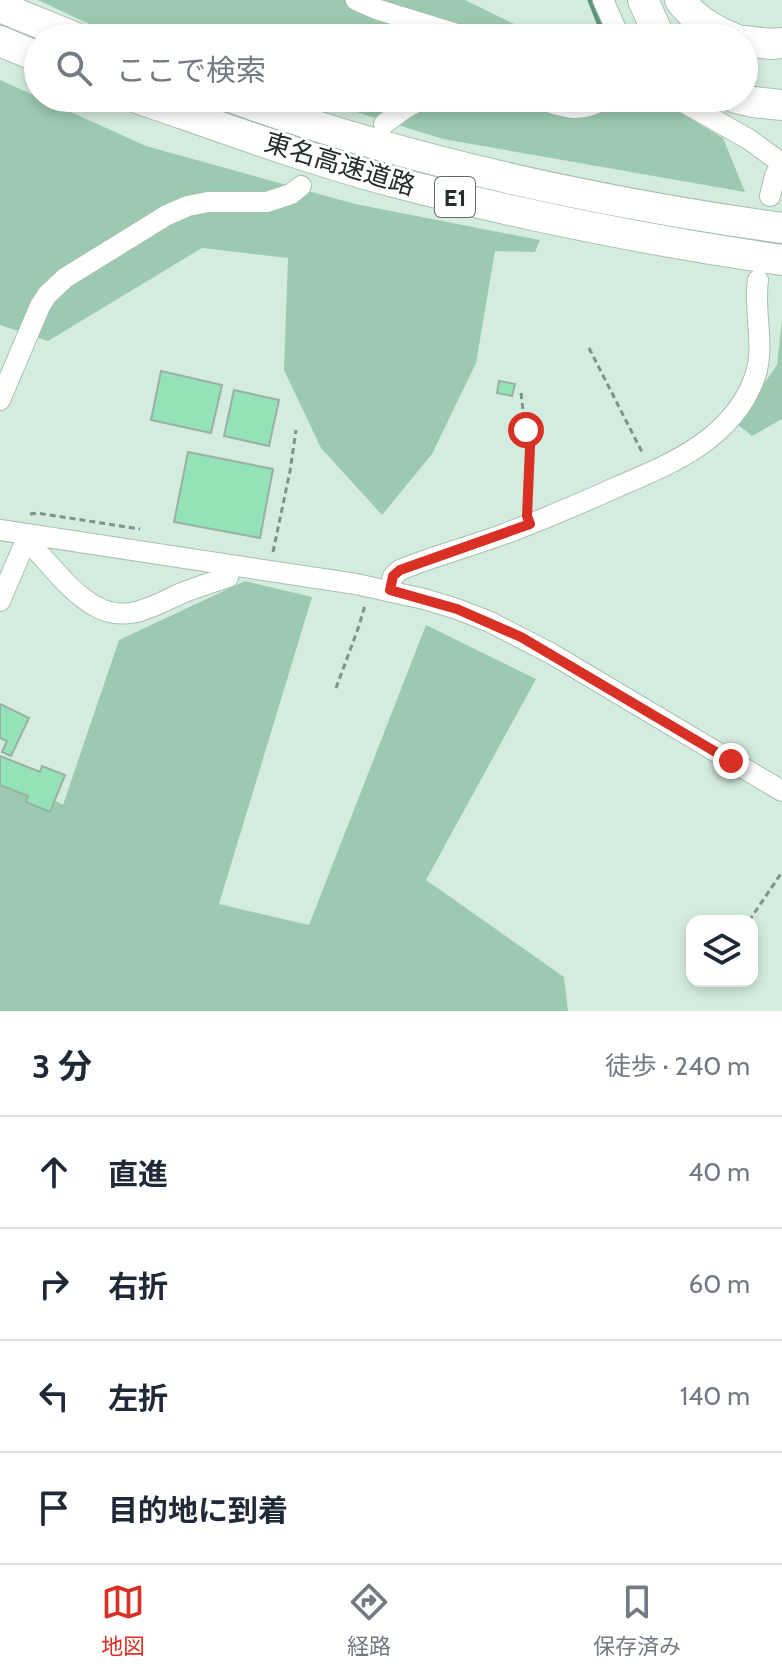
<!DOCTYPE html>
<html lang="ja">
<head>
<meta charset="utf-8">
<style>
	:root { --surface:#fff; --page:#f6f6f7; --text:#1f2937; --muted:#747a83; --line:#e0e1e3; --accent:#d93025 }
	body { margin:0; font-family:Cabin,"Noto Sans JP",sans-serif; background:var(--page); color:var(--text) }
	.controls { position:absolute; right:24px; bottom:24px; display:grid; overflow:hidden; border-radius:16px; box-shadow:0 4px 12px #0003 }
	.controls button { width:72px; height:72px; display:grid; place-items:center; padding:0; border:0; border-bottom:2px solid var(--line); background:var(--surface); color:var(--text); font:40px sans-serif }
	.stop { position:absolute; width:24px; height:24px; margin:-18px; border:6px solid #d93025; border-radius:50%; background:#fff }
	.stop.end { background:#d93025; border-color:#fff; box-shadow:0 2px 8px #0008 }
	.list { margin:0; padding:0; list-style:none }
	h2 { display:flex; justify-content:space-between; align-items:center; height:104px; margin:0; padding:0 32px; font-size:34px }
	h2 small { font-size:26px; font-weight:400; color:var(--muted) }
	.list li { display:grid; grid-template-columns:52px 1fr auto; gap:24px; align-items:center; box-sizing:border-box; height:112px; padding:0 32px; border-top:2px solid var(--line) }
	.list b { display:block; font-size:30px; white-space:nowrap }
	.list em { font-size:26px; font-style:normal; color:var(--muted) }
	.icon { flex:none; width:44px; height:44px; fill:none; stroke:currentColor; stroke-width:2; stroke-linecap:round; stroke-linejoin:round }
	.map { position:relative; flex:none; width:782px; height:1011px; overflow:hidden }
	.search { position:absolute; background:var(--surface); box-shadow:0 4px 12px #0003; left:24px; right:24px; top:24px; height:88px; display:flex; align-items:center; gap:20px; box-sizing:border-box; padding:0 28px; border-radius:44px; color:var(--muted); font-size:30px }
	.sheet { height:552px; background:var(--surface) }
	nav { display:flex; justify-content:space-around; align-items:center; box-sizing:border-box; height:112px; border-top:2px solid var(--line); background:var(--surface); font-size:22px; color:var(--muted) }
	nav a { display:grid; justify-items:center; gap:4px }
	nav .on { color:var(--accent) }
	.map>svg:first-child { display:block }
	.green { fill:#9ccab0 }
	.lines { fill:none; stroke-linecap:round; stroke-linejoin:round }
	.stream { stroke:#5d9678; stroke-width:5 }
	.building { fill:#94e3b8; stroke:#99b0a3; stroke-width:2 }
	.minor-casing { stroke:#a8bfb1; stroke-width:22 }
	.highway-casing { stroke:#a8bfb1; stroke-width:32 }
	.path { stroke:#809188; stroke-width:3; stroke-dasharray:6 4; stroke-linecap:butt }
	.minor { stroke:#fff; stroke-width:20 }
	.highway { stroke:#fff; stroke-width:30 }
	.route { stroke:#d93025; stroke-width:10 }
	.labels { text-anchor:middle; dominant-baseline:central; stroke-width:6; stroke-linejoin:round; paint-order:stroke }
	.shield { fill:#fff; stroke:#666c68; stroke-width:2 }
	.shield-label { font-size:24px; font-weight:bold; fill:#242d28 }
	.street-label { font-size:26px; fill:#242d28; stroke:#fff }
</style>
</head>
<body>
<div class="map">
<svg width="782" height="1011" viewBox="0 0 782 1011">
	<rect width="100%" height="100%" fill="#d4ecde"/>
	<path class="green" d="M38,0H465L543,38H119Z
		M0,80L146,146L355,204L540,240L535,252L495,251L476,363L432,454L382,515L321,448L284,370L288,258L202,248L48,341L0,325Z
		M311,98H655L723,138L745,192L443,139Z
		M782,319V419L752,436L736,423L777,365Z
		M245,581L312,597L219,904L309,925L426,625L536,679L426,880L564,977L568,1011H0V769L63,805L119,640Z"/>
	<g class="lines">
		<path class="stream" d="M590,0L605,38"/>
	</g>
	<path class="building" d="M161,371L222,385L211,433L151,420Z
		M499,381L515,384L512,396L497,393Z
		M234,390L279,400L269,446L224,436Z
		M188,452L273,469L260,538L174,522Z
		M0,704L29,718L11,756L2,752L7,741L0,738Z
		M0,756L40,772L42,766L65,775L50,812L26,802L28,796L0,785Z"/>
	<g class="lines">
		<g class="minor-casing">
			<path id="minor" d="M356,0L379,10L454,33L464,38
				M603,0L620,38
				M536,98C564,107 579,115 606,98
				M676,98L750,140L781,163
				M384,124L404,109L425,98
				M770,196L775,176L782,162
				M0,400L40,306L47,295L65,278L167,215L188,206L208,202H267L291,194L301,186
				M0,530L356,584L424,599L457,609L490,622L552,654L782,791
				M24,545L33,547C52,566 71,593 95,606C126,624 153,606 182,593C197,587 213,582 228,577L230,565
				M390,590L393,576L400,570C433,556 469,547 504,534C542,520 579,504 617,487C670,464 729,441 753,382C767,349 753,314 758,280
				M0,601L24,545L25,534"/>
		</g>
		<g class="highway-casing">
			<path id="highway" d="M643,0L660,38
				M680,0C693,18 712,30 733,38
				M0,7L76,38
				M0,41L38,57
				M744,41L771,44L782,43
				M137,98C221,127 305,158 390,181C520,215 650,241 782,260
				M233,98C410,162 596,202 782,228
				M736,98L753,102L782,105"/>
		</g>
		<path class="path" d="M589,348L643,454
			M521,393L524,418L530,447L527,505
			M30,514L37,513L140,529
			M273,552L290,471L296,430
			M336,688L359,626L365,605
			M749,921L782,872"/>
		<use href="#minor" class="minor"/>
		<use href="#highway" class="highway"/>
	</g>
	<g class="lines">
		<path class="route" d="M526,430L530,447L527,516L530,524L400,570L393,576L390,590L457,609L521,637L731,761"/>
	</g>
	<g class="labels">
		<rect class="shield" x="435" y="177" width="40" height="40" rx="6"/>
		<g class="shield-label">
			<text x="455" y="197">E1</text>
		</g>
		<g class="street-label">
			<text transform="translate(340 164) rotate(17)">東名高速道路</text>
		</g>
	</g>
</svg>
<div class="controls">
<button><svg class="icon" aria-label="layers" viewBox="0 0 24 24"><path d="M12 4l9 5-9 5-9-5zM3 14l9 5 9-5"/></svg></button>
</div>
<div class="stop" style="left:526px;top:430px"></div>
<div class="stop end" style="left:731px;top:761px"></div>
<div class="search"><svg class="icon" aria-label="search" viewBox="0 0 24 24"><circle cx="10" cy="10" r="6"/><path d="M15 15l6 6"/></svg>ここで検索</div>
</div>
<section class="sheet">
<h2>3 分<small>徒歩 · 240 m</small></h2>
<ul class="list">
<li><svg class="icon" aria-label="ahead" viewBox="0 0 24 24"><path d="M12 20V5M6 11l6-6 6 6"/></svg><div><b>直進</b></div><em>40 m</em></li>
<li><svg class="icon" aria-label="right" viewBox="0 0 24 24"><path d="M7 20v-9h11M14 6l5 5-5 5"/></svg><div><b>右折</b></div><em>60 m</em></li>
<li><svg class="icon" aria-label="left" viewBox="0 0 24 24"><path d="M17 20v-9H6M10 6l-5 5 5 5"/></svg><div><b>左折</b></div><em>140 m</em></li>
<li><svg class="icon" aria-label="arrive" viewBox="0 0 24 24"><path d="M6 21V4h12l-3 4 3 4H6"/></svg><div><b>目的地に到着</b></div></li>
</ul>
</section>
<nav>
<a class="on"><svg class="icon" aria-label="map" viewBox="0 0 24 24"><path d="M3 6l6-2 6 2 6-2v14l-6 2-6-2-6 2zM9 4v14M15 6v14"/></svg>地図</a>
<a><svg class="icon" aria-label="directions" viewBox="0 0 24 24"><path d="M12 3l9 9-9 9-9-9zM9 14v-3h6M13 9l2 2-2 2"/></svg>経路</a>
<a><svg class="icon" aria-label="saved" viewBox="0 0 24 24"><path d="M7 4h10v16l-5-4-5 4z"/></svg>保存済み</a>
</nav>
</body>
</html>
